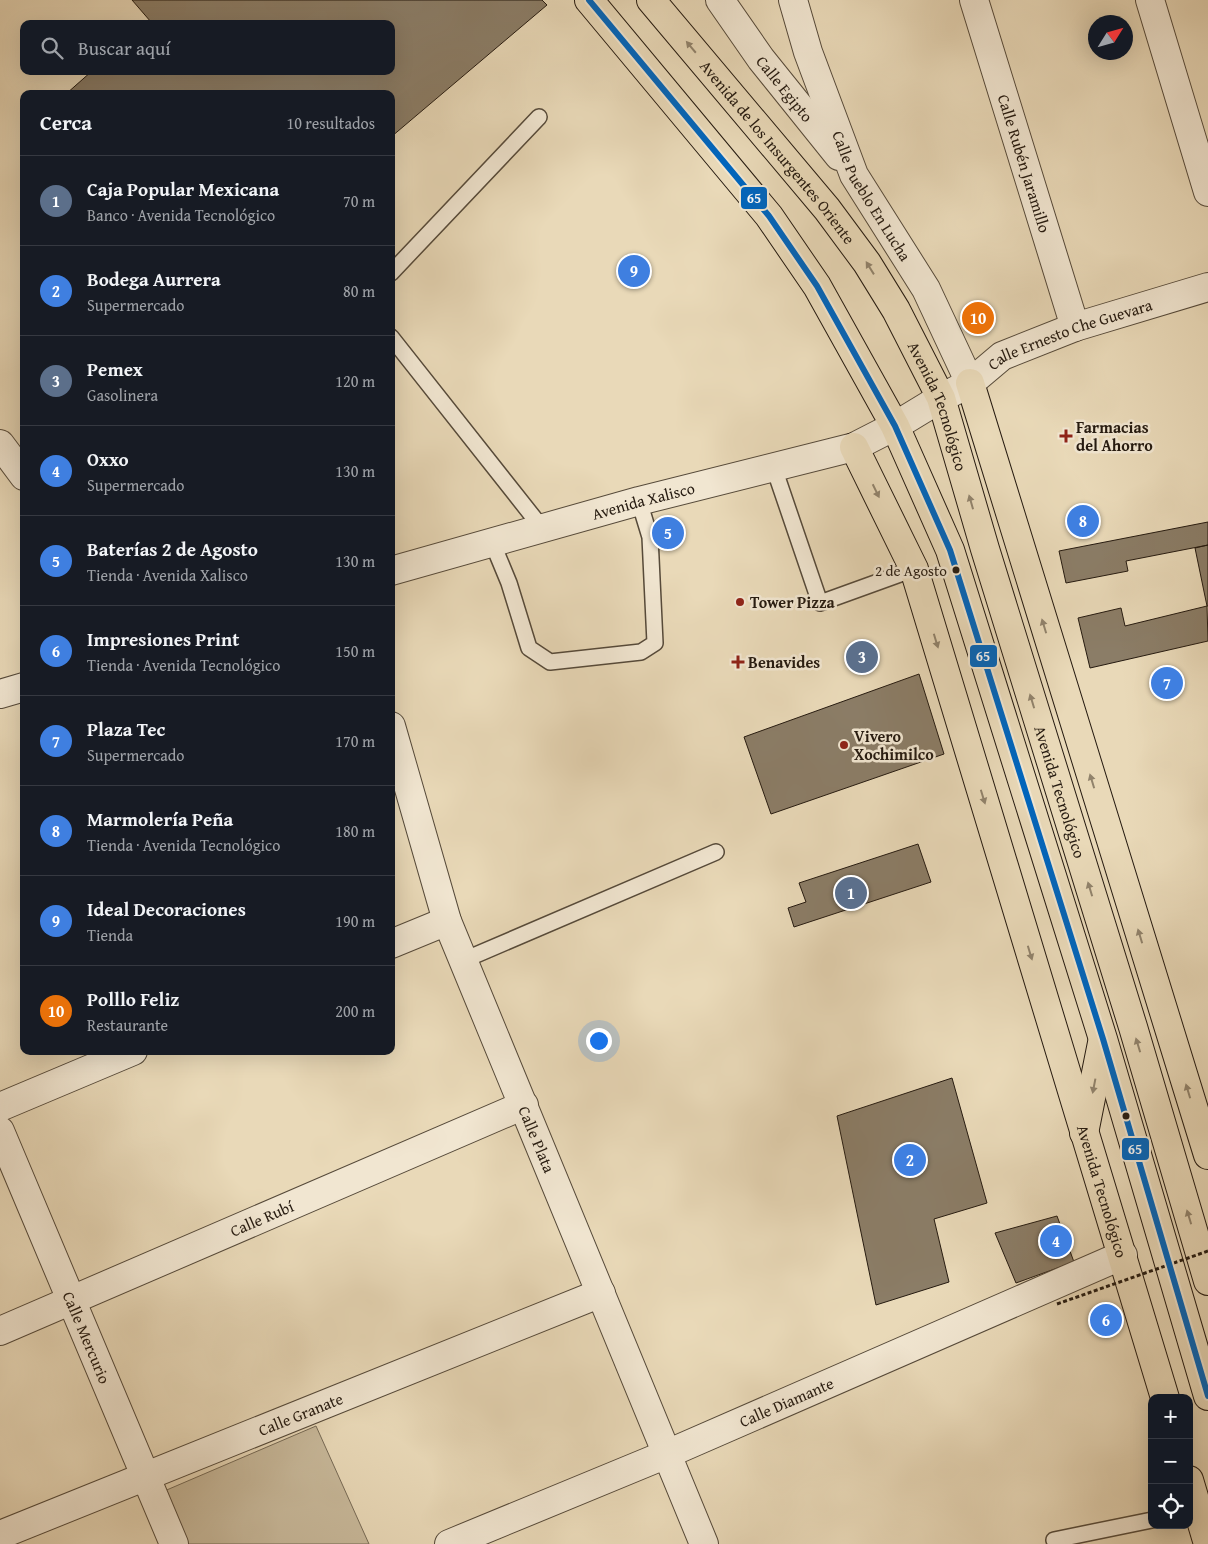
<!DOCTYPE html>
<html lang="es">
<head>
<meta charset="utf-8">
<style>
	:root { --surface:#171b24; --page:#242831; --text:#f1f3f6; --muted:#9ea1a6; --line:#363941; --accent:#0f766e }
	body { margin:0; font-family:"Gentium Book Plus",serif; background:var(--page); color:var(--text) }
	.controls { position:absolute; right:15px; bottom:15px; display:grid; overflow:hidden; border-radius:10px; box-shadow:0 5px 20px #0002 }
	.controls button { width:45px; height:45px; display:grid; place-items:center; padding:0; border:0; border-bottom:1px solid var(--line); background:var(--surface); color:var(--text); font:25px sans-serif }
	.compass { position:absolute; left:1088px; top:15px; width:45px; height:45px; border-radius:50%; background:var(--surface); box-shadow:0 5px 20px #0002; rotate:53deg }
	.you { position:absolute; left:598px; top:1040px; width:18px; height:18px; margin:-12px; border:4px solid #fff; border-radius:50%; background:#1a73e8; box-shadow:0 0 0 8px #1a73e833 }
	.badge { display:grid; place-items:center; width:32px; height:32px; border-radius:50%; background:var(--accent); color:#fff; font-size:16px; font-weight:700 }
	.pin { position:absolute; translate:-50% -50%; border:2px solid #fff; box-shadow:0 1px 5px #0006 }
	.list { margin:0; padding:0; list-style:none }
	h2 { display:flex; justify-content:space-between; align-items:center; height:65px; margin:0; padding:0 20px; font-size:21px }
	h2 small { font-size:16px; font-weight:400; color:var(--muted) }
	.list li { display:grid; grid-template-columns:32px 1fr auto; gap:15px; align-items:center; box-sizing:border-box; height:90px; padding:0 20px; border-top:1px solid var(--line) }
	.list b { display:block; font-size:19px; white-space:nowrap }
	.list p { margin:0; font-size:16px; white-space:nowrap; color:var(--muted) }
	.list em { font-size:16px; font-style:normal; color:var(--muted) }
	.icon { flex:none; width:28px; height:28px; fill:none; stroke:currentColor; stroke-width:2; stroke-linecap:round; stroke-linejoin:round }
	.map { position:relative; flex:none; width:1208px; height:1544px; overflow:hidden }
	.search { position:absolute; background:var(--surface); box-shadow:0 5px 20px #0002; left:20px; top:20px; width:375px; height:55px; display:flex; align-items:center; gap:12px; box-sizing:border-box; padding:0 18px; border-radius:10px; color:var(--muted); font-size:19px }
	.panel { position:absolute; background:var(--surface); box-shadow:0 5px 20px #0002; left:20px; top:90px; width:375px; height:965px; border-radius:10px }
	.map>svg:first-child { display:block }
	.green { fill:#c8b99b; stroke:#766a56 }
	.building { fill:#8b7d67; stroke:#251a10 }
	.lines { fill:none; stroke-linecap:round; stroke-linejoin:round }
	.service-casing { stroke:#564a3a; stroke-width:18 }
	.minor-casing { stroke:#564a3a; stroke-width:30 }
	.tertiary-casing { stroke:#564a3a; stroke-width:30 }
	.primary-casing { stroke:#251a10; stroke-width:30 }
	.trunk-casing { stroke:#251a10; stroke-width:30 }
	.service { stroke:#f1e6d1; stroke-width:15 }
	.minor { stroke:#f1e6d1; stroke-width:28 }
	.tertiary { stroke:#f1e6d1; stroke-width:28 }
	.primary { stroke:#e9d9b8; stroke-width:28 }
	.trunk { stroke:#e9d9b8; stroke-width:28 }
	.path-bridge { stroke:#251a10; stroke-width:3; stroke-dasharray:4 2.5; stroke-linecap:butt }
	.bus-1-casing { stroke:#f1e6d1; stroke-width:10 }
	.bus-1 { stroke:#0065bd; stroke-width:6 }
	.oneway { fill:#91836c }
	.poi-dot { fill:#8f2418; stroke:#f1e6d1; stroke-width:2 }
	.bus-dot { fill:#251a10; stroke:#f1e6d1; stroke-width:2 }
	.labels { text-anchor:middle; dominant-baseline:central; stroke-width:5; stroke-linejoin:round; paint-order:stroke }
	.bus-label { font-size:15px; fill:#251a10; stroke:#f1e6d1; text-anchor:end }
	.street-label { font-size:16px; fill:#251a10; stroke:#f1e6d1 }
	.poi-label { font-size:16px; font-weight:bold; fill:#251a10; stroke:#f1e6d1; text-anchor:start }
	.line-badge { stroke:#f1e6d1; stroke-width:2 }
	.badge-label { font-size:14px; text-anchor:middle; font-weight:bold; fill:#fff }
</style>
</head>
<body>
<div class="map">
<svg width="1208" height="1544" viewBox="0 0 1208 1544">
	<rect width="100%" height="100%" fill="#e9d9b8"/>
	<filter id="stains"><feTurbulence type="fractalNoise" baseFrequency=".004" numOctaves="4"/><feColorMatrix values="0 0 0 0 .2 0 0 0 0 .09 0 0 0 0 .02 0 0 0 .5 -.17"/></filter>
	<radialGradient id="worn" r=".72"><stop offset=".6" stop-color="#630" stop-opacity="0"/><stop offset="1" stop-color="#630" stop-opacity=".3"/></radialGradient>
	<path class="green" d="M316,1426L369,1544H184L162,1492Z"/>
	<path class="building" d="M132,0H542L547,5L391,137V94H66L92,71H391V24H148L151,22Z
		M1208,522V545L1126,561L1128,571L1066,583L1059,551Z
		M1208,545V606H1207L1195,548Z
		M1207,606L1208,641L1090,668L1078,618L1121,608L1125,626Z
		M919,674L944,754L771,814L744,737Z
		M918,844L931,882L794,927L788,908L806,902L799,883Z
		M952,1078L987,1203L934,1219L949,1282L876,1305L837,1116Z
		M1057,1216L1074,1262L1016,1283L995,1233Z"/>
	<g class="lines">
		<g class="service-casing">
			<path id="service" d="M391,273L539,117
				M391,337L542,528
				M774,468L820,603L914,569
				M492,542L509,583L529,648L550,662L641,652L655,643L650,537L639,501
				M464,960L716,852
				M1054,1540L1152,1520"/>
		</g>
		<g class="minor-casing">
			<g id="minor">
				<path id="s1" d="M720,0L761,59L839,156"/>
				<path id="s2" d="M793,0L808,52L854,175L926,289L970,383"/>
				<path id="s3" d="M974,0L1075,327"/>
				<path d="M1150,0L1208,192"/>
				<path d="M0,444L24,476"/>
				<path id="s4" d="M391,726L447,921L704,1544"/>
				<path d="M391,944L447,921"/>
				<path d="M0,1107L133,1051"/>
				<path id="s5" d="M0,1131L174,1544"/>
				<path id="s6" d="M0,1331L524,1105"/>
				<path id="s7" d="M0,1535L601,1293"/>
				<path id="s8" d="M449,1544L667,1454L1123,1255"/>
			</g>
		</g>
		<g class="tertiary-casing">
			<g id="tertiary">
				<path id="s9" d="M391,571L639,501L854,447L895,426L941,398L970,383L1002,356L1075,327L1208,287"/>
				<path d="M0,694L24,687"/>
			</g>
		</g>
		<g class="primary-casing">
			<g id="primary">
				<path d="M970,383L1208,1155"/>
				<path id="s10" d="M854,447L914,569L1165,1398"/>
				<path d="M1189,1480L1208,1544"/>
			</g>
		</g>
		<g class="trunk-casing">
			<g id="trunk">
				<path d="M589,0L769,216L817,286L895,426L950,550L1103,1039L1208,1396"/>
				<path id="s11" d="M651,0L827,209L867,263L896,310L941,398L985,549L1133,1027L1208,1281"/>
				<path d="M1084,1133L1102,1043"/>
			</g>
		</g>
		<use href="#service" class="service"/>
		<use href="#minor" class="minor"/>
		<use href="#tertiary" class="tertiary"/>
		<use href="#primary" class="primary"/>
		<use href="#trunk" class="trunk"/>
		<path class="path-bridge" d="M1057,1304L1208,1251"/>
		<g class="bus-1-casing">
			<path id="bus-1" d="M589,0L769,216L817,286L895,426L950,550L1103,1039L1208,1396"/>
		</g>
		<use href="#bus-1" class="bus-1"/>
	</g>
	<defs><path id="oneway-solid" d="M-6-.8H1V-3.2L6.5 0L1 3.2V.8H-6Z" transform="scale(1.25)"/></defs>
	<g class="oneway">
		<use href="#oneway-solid" transform="translate(691 47) rotate(-130)"/>
		<use href="#oneway-solid" transform="translate(870 268) rotate(-122)"/>
		<use href="#oneway-solid" transform="translate(876 491) rotate(64)"/>
		<use href="#oneway-solid" transform="translate(971 502) rotate(-106)"/>
		<use href="#oneway-solid" transform="translate(1044 626) rotate(-107)"/>
		<use href="#oneway-solid" transform="translate(936 641) rotate(73)"/>
		<use href="#oneway-solid" transform="translate(1032 701) rotate(-107)"/>
		<use href="#oneway-solid" transform="translate(1092 781) rotate(-107)"/>
		<use href="#oneway-solid" transform="translate(983 797) rotate(73)"/>
		<use href="#oneway-solid" transform="translate(1090 889) rotate(-107)"/>
		<use href="#oneway-solid" transform="translate(1140 936) rotate(-107)"/>
		<use href="#oneway-solid" transform="translate(1030 953) rotate(73)"/>
		<use href="#oneway-solid" transform="translate(1138 1045) rotate(-107)"/>
		<use href="#oneway-solid" transform="translate(1094 1086) rotate(101)"/>
		<use href="#oneway-solid" transform="translate(1188 1091) rotate(-107)"/>
		<use href="#oneway-solid" transform="translate(1189 1217) rotate(-107)"/>
	</g>
	<g class="poi-dot">
		<path d="M1063.5 428.5h5v5h5v5h-5v5h-5v-5h-5v-5h5z"/>
		<circle cx="740" cy="602" r="5"/>
		<path d="M735.5 654.5h5v5h5v5h-5v5h-5v-5h-5v-5h5z"/>
		<circle cx="844" cy="745" r="5"/>
	</g>
	<g class="bus-dot">
		<circle cx="956" cy="570" r="4.5"/>
		<circle cx="1126" cy="1116" r="4.5"/>
	</g>
	<g class="labels">
		<g class="bus-label">
			<text x="947" y="570">2 de Agosto</text>
		</g>
		<g class="street-label">
			<text stroke="none"><textPath href="#s1" startOffset="110">Calle Egipto</textPath></text>
			<text stroke="none"><textPath href="#s11" startOffset="198">Avenida de los Insurgentes Oriente</textPath></text>
			<text stroke="none"><textPath href="#s3" startOffset="171">Calle Rubén Jaramillo</textPath></text>
			<text stroke="none"><textPath href="#s2" startOffset="212">Calle Pueblo En Lucha</textPath></text>
			<text stroke="none"><textPath href="#s9" startOffset="725">Calle Ernesto Che Guevara</textPath></text>
			<text stroke="none"><textPath href="#s11" startOffset="501">Avenida Tecnológico</textPath></text>
			<text stroke="none"><textPath href="#s9" startOffset="262">Avenida Xalisco</textPath></text>
			<text stroke="none"><textPath href="#s11" startOffset="906">Avenida Tecnológico</textPath></text>
			<text stroke="none"><textPath href="#s4" startOffset="439">Calle Plata</textPath></text>
			<text stroke="none"><textPath href="#s10" startOffset="786">Avenida Tecnológico</textPath></text>
			<text stroke="none"><textPath href="#s6" startOffset="285">Calle Rubí</textPath></text>
			<text stroke="none"><textPath href="#s5" startOffset="224">Calle Mercurio</textPath></text>
			<text stroke="none"><textPath href="#s8" startOffset="366">Calle Diamante</textPath></text>
			<text stroke="none"><textPath href="#s7" startOffset="324">Calle Granate</textPath></text>
		</g>
		<g class="poi-label">
			<text x="1076" y="427">Farmacias<tspan x="1076" dy="18">del Ahorro</tspan></text>
			<text x="750" y="602">Tower Pizza</text>
			<text x="748" y="662">Benavides</text>
			<text x="854" y="736">Vivero<tspan x="854" dy="18">Xochimilco</tspan></text>
		</g>
	</g>
	<g class="line-badge">
		<rect x="740" y="186" width="28" height="24" rx="5" fill="#0065bd"/>
		<rect x="969" y="644" width="29" height="24" rx="5" fill="#0065bd"/>
		<rect x="1121" y="1137" width="29" height="24" rx="5" fill="#0065bd"/>
	</g>
	<g class="badge-label">
		<text x="754" y="203">65</text>
		<text x="983" y="661">65</text>
		<text x="1135" y="1154">65</text>
	</g>
	<rect width="100%" height="100%" filter="url(#stains)"/>
	<rect width="100%" height="100%" fill="url(#worn)"/>
</svg>
<div class="controls">
<button>+</button>
<button>−</button>
<button><svg class="icon" aria-label="locate" viewBox="0 0 24 24"><circle cx="12" cy="12" r="6"/><path d="M12 2v4M12 18v4M2 12h4M18 12h4"/></svg></button>
</div>
<svg class="compass" viewBox="-18 -18 36 36"><path d="M0-13l5 13h-10z" fill="#e53935"/><path d="M0 13l5-13h-10z" fill="#9ea1a6"/></svg>
<div class="you"></div>
<div class="pin badge" style="left:851px;top:893px;background:#5c6f8a">1</div>
<div class="pin badge" style="left:910px;top:1160px;background:#3f7fe0">2</div>
<div class="pin badge" style="left:862px;top:657px;background:#5c6f8a">3</div>
<div class="pin badge" style="left:1056px;top:1241px;background:#3f7fe0">4</div>
<div class="pin badge" style="left:668px;top:533px;background:#3f7fe0">5</div>
<div class="pin badge" style="left:1106px;top:1320px;background:#3f7fe0">6</div>
<div class="pin badge" style="left:1167px;top:683px;background:#3f7fe0">7</div>
<div class="pin badge" style="left:1083px;top:521px;background:#3f7fe0">8</div>
<div class="pin badge" style="left:634px;top:271px;background:#3f7fe0">9</div>
<div class="pin badge" style="left:978px;top:318px;background:#e8710a">10</div>
<div class="search"><svg class="icon" aria-label="search" viewBox="0 0 24 24"><circle cx="10" cy="10" r="6"/><path d="M15 15l6 6"/></svg>Buscar aquí</div>
<section class="panel">
<h2>Cerca<small>10 resultados</small></h2>
<ul class="list">
<li><span class="badge" style="background:#5c6f8a">1</span><div><b>Caja Popular Mexicana</b><p>Banco · Avenida Tecnológico</p></div><em>70 m</em></li>
<li><span class="badge" style="background:#3f7fe0">2</span><div><b>Bodega Aurrera</b><p>Supermercado</p></div><em>80 m</em></li>
<li><span class="badge" style="background:#5c6f8a">3</span><div><b>Pemex</b><p>Gasolinera</p></div><em>120 m</em></li>
<li><span class="badge" style="background:#3f7fe0">4</span><div><b>Oxxo</b><p>Supermercado</p></div><em>130 m</em></li>
<li><span class="badge" style="background:#3f7fe0">5</span><div><b>Baterías 2 de Agosto</b><p>Tienda · Avenida Xalisco</p></div><em>130 m</em></li>
<li><span class="badge" style="background:#3f7fe0">6</span><div><b>Impresiones Print</b><p>Tienda · Avenida Tecnológico</p></div><em>150 m</em></li>
<li><span class="badge" style="background:#3f7fe0">7</span><div><b>Plaza Tec</b><p>Supermercado</p></div><em>170 m</em></li>
<li><span class="badge" style="background:#3f7fe0">8</span><div><b>Marmolería Peña</b><p>Tienda · Avenida Tecnológico</p></div><em>180 m</em></li>
<li><span class="badge" style="background:#3f7fe0">9</span><div><b>Ideal Decoraciones</b><p>Tienda</p></div><em>190 m</em></li>
<li><span class="badge" style="background:#e8710a">10</span><div><b>Polllo Feliz</b><p>Restaurante</p></div><em>200 m</em></li>
</ul>
</section>
</div>
</body>
</html>
